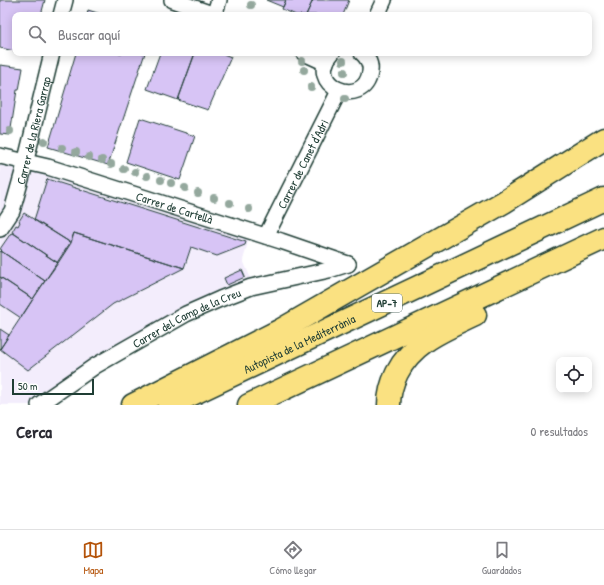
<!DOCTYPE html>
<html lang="es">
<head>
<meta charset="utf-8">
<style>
	:root { --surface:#fff; --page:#f7f7f7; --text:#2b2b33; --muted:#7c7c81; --line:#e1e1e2; --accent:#b45309 }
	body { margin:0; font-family:"Patrick Hand",sans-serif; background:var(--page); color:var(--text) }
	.controls { position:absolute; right:12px; bottom:12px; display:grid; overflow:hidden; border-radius:8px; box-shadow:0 2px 10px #0003 }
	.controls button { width:36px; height:36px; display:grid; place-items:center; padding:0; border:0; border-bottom:1px solid var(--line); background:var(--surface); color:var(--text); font:20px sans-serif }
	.scale { position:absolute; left:12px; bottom:10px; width:82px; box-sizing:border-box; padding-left:4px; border:2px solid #1f3d34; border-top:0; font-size:11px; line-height:14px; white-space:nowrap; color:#1f3d34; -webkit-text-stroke:3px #fff; paint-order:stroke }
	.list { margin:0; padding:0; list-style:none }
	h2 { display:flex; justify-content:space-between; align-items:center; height:52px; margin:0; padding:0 16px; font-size:17px }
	h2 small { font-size:13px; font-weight:400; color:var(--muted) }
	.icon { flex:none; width:22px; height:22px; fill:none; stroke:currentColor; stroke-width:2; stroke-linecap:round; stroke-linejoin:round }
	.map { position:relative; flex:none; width:604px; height:405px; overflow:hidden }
	.search { position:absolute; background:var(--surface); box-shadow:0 2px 10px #0003; left:12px; right:12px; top:12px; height:44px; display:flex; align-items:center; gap:10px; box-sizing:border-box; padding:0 14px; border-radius:8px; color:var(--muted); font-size:15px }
	.sheet { height:124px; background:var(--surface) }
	nav { display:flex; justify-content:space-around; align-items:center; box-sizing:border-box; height:56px; border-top:1px solid var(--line); background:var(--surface); font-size:11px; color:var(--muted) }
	nav a { display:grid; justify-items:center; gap:2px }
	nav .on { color:var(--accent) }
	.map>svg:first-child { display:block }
	.built { fill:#f3edfc }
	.building { fill:#d7c4f5; stroke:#1f3d34 }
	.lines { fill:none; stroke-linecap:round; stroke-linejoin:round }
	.minor-casing { stroke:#1f3d34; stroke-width:18 }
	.highway-casing { stroke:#1f3d34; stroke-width:25 }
	.minor { stroke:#fff; stroke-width:15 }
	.highway { stroke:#fae181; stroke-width:22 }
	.tree { fill:#94a89d }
	.labels { text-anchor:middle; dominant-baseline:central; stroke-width:4; stroke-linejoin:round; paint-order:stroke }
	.shield { fill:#fff; stroke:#627771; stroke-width:1 }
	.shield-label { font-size:11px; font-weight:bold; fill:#1f3d34 }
	.street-label { font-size:12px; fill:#1f3d34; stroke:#fff }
</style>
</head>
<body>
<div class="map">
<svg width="604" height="405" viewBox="0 0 604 405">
	<rect width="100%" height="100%" fill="#fff"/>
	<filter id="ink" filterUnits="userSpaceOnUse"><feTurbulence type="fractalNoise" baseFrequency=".025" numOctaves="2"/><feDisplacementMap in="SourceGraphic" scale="8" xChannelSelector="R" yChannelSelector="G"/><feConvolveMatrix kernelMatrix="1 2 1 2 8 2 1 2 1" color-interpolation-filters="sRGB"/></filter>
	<g filter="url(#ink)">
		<path class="built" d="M0,162L48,171L249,239L243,260L251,279L185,306L140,331L30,405H0Z"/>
		<path class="building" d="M0,0H45L41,15H15V51L0,48Z
			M266,0H286L283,7Z
			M286,0H313L306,15H296L282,9Z
			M313,0H349L343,15H306Z
			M88,10L104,15H87Z
			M76,53H145L108,165L48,147Z
			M160,53H195L178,100L147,89Z
			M195,53H221L231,57L208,110L178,100Z
			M0,65L23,68L19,90H17L10,135L0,134Z
			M140,118L195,136L180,180L126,162Z
			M47,179L246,242L245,245L217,256L191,247L184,268L74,233L71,243L34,220Z
			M24,213L71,243L58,263L12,232L16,225L18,226L20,222L19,221Z
			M11,233L13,234V233L58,263L45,281L1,251L2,250L0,249Z
			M74,233L184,268L113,304L28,370L0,349L70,243Z
			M1,251L45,281L33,299L0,277V252Z
			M242,270L245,277L227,285L224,278Z
			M0,277L33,299L21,318L0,304Z
			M0,329L9,335L0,349Z"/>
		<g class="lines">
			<g class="minor-casing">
				<g id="minor">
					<path d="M172,0L215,15"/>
					<path d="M61,15L65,0"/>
					<path d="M214,15L219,0"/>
					<path d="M377,15L384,0"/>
					<path d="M304,53L326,63"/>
					<path d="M332,53C303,85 364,111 370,72C371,65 368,58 362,53"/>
					<path id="s1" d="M0,156L48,167L281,241L348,264"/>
					<path id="s2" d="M0,229L12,211L23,172L52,53"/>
					<path id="s3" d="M266,236L339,91"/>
					<path id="s4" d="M39,405L95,366L186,314L220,299L251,287L329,270L348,264"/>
				</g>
			</g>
			<g class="highway-casing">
				<g id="highway">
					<path d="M133,405L279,331L504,202L604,139"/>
					<path id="s5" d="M169,405L604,199"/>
					<path d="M249,405L604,238"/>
					<path d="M389,405C389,393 392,383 397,373C413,341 444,330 475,315"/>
				</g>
			</g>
			<use href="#minor" class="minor"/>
			<use href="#highway" class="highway"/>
		</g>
		<g class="tree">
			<circle cx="251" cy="5" r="4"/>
			<circle cx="302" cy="61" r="4"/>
			<circle cx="343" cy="61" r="4"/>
			<circle cx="304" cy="70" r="4"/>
			<circle cx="344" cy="72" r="4"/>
			<circle cx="311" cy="87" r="4"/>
			<circle cx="345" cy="99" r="4"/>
			<circle cx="10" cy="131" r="4"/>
			<circle cx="44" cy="141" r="4"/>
			<circle cx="62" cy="148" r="4"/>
			<circle cx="76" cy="152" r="4"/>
			<circle cx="89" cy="157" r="4"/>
			<circle cx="102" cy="160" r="4"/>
			<circle cx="111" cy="164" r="4"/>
			<circle cx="124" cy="169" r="4"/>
			<circle cx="135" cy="172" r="4"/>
			<circle cx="147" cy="176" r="4"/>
			<circle cx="161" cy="180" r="4"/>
			<circle cx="171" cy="183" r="4"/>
			<circle cx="185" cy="188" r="4"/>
			<circle cx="198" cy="193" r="4"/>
			<circle cx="214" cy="198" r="4"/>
			<circle cx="230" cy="203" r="4"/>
			<circle cx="249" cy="209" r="4"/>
		</g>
	</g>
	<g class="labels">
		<rect class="shield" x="372" y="294" width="30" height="18" rx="3"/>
		<g class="shield-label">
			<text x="387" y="303">AP-7</text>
		</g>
		<g class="street-label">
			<text stroke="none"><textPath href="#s2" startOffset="105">Carrer de la Riera Garrap</textPath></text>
			<text stroke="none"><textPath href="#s3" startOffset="81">Carrer de Canet d'Adri</textPath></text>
			<text stroke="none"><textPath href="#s1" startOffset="182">Carrer de Cartellà</textPath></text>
			<text stroke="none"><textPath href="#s4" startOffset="172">Carrer del Camp de la Creu</textPath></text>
			<text stroke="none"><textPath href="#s5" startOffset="144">Autopista de la Mediterrània</textPath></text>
		</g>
	</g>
</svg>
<div class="controls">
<button><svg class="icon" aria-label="locate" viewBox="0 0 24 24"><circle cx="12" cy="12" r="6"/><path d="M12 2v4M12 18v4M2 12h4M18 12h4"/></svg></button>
</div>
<div class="scale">50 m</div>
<div class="search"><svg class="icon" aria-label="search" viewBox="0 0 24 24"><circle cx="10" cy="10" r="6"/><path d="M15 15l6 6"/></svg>Buscar aquí</div>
</div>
<section class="sheet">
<h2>Cerca<small>0 resultados</small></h2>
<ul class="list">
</ul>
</section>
<nav>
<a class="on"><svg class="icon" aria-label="map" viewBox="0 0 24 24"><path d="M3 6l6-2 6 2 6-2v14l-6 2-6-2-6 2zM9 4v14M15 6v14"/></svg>Mapa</a>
<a><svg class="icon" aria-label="directions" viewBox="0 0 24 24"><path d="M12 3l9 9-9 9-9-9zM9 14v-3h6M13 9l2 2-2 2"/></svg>Cómo llegar</a>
<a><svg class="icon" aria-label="saved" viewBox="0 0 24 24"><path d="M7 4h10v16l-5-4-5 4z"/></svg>Guardados</a>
</nav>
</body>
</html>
